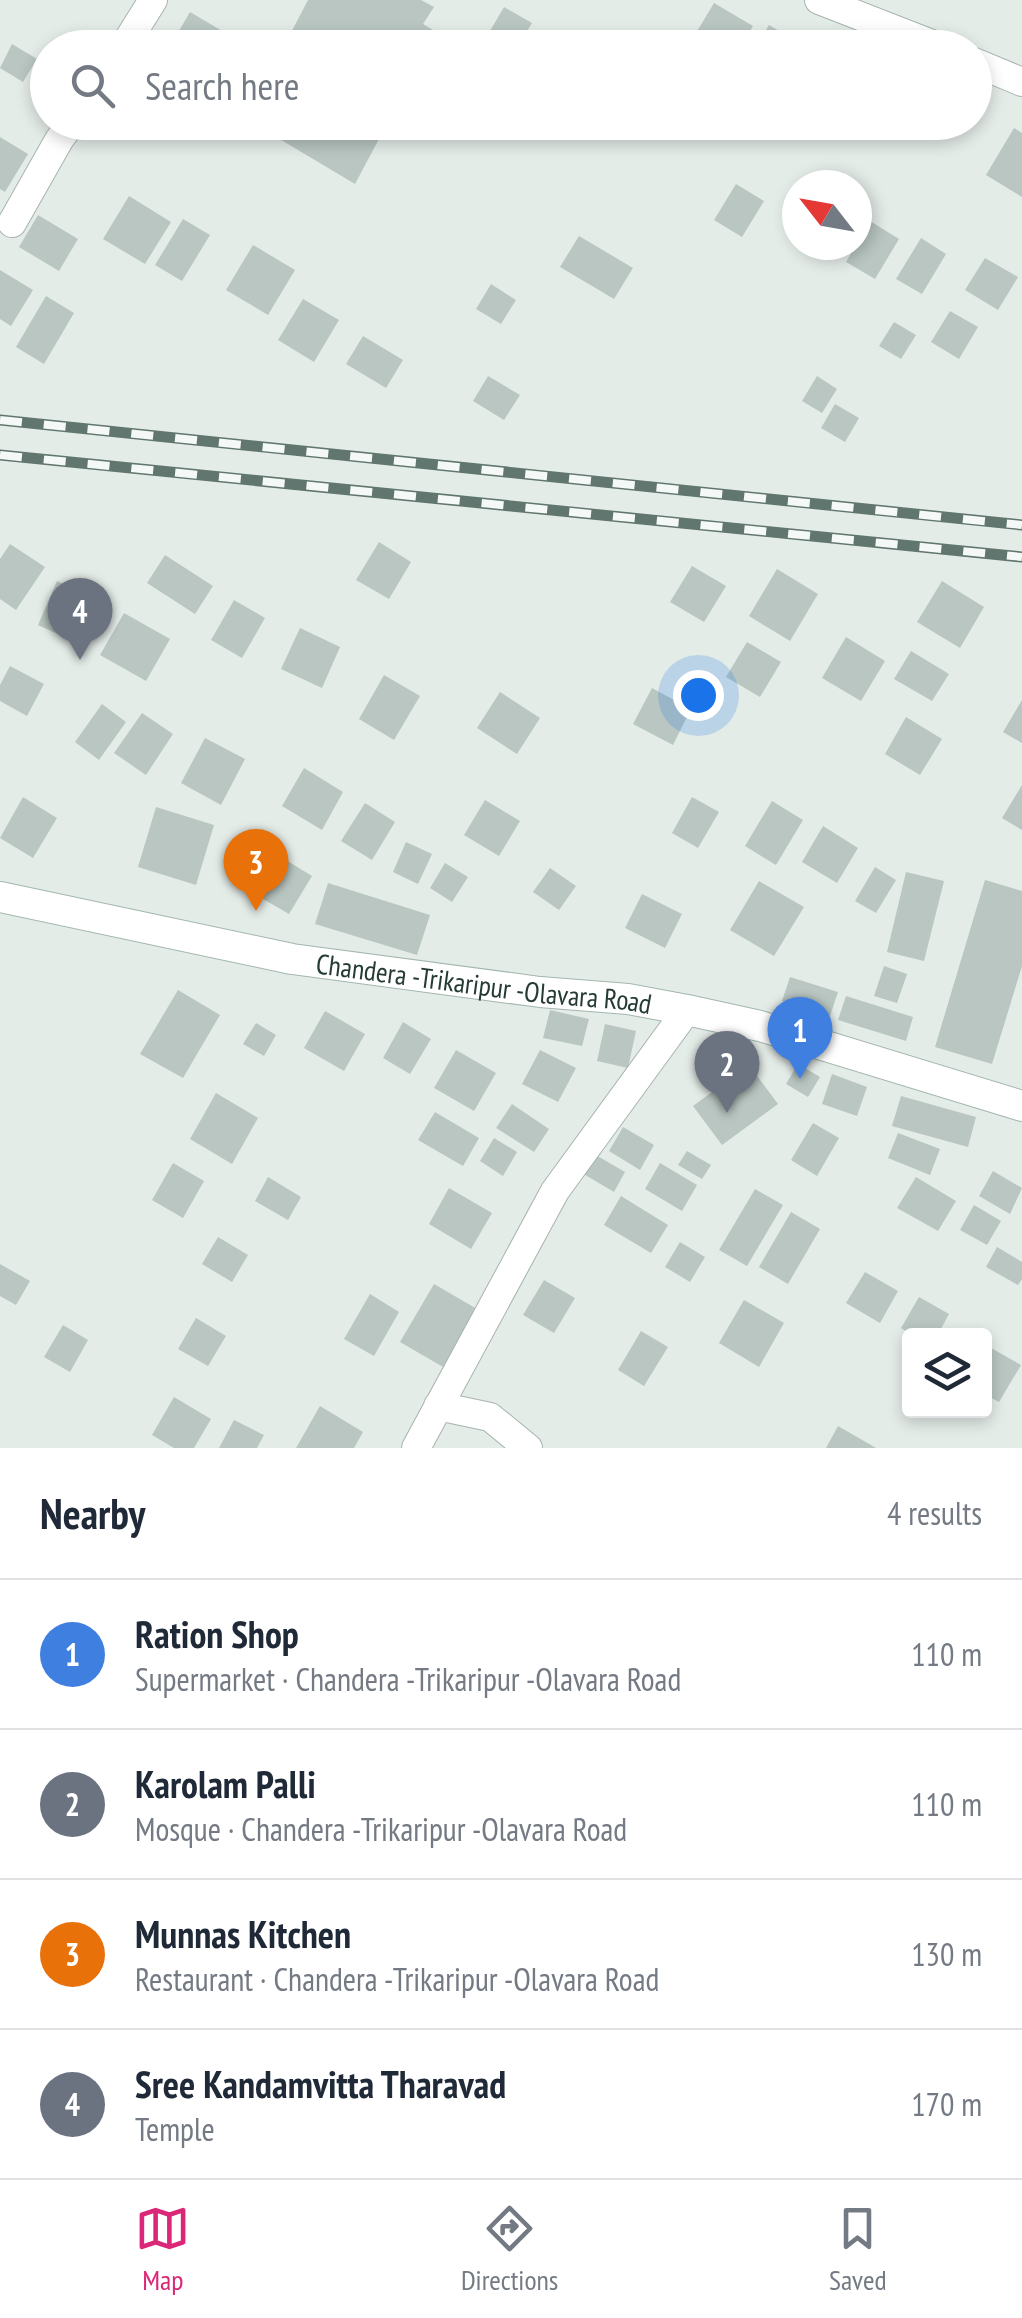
<!DOCTYPE html>
<html lang="en">
<head>
<meta charset="utf-8">
<style>
	:root { --surface:#fff; --page:#f2f2f3; --text:#1f2937; --muted:#747a83; --line:#e0e1e3; --accent:#db2777 }
	body { margin:0; font-family:"PT Sans Narrow",sans-serif; background:var(--page); color:var(--text) }
	.controls { position:absolute; right:30px; bottom:30px; display:grid; overflow:hidden; border-radius:10px; box-shadow:0 5px 15px #0003 }
	.controls button { width:90px; height:90px; display:grid; place-items:center; padding:0; border:0; border-bottom:2px solid var(--line); background:var(--surface); color:var(--text); font:50px sans-serif }
	.compass { position:absolute; left:782px; top:170px; width:90px; height:90px; border-radius:50%; background:var(--surface); box-shadow:0 5px 15px #0003; rotate:301deg }
	.you { position:absolute; left:698px; top:695px; width:35px; height:35px; margin:-25px; border:8px solid #fff; border-radius:50%; background:#1a73e8; box-shadow:0 0 0 15px #1a73e833 }
	.badge { display:grid; place-items:center; width:65px; height:65px; border-radius:50%; background:var(--accent); color:#fff; font-size:32px; font-weight:700 }
	.pin { position:absolute; translate:-50% -82px; filter:drop-shadow(0 2px 5px #0008) }
	.pin::after { content:''; position:absolute; top:52px; width:35px; height:30px; background:inherit; clip-path:polygon(0 0,100% 0,50% 100%) }
	.list { margin:0; padding:0; list-style:none }
	h2 { display:flex; justify-content:space-between; align-items:center; height:130px; margin:0; padding:0 40px; font-size:42px }
	h2 small { font-size:32px; font-weight:400; color:var(--muted) }
	.list li { display:grid; grid-template-columns:65px 1fr auto; gap:30px; align-items:center; box-sizing:border-box; height:150px; padding:0 40px; border-top:2px solid var(--line) }
	.list b { display:block; font-size:38px; white-space:nowrap }
	.list p { margin:0; font-size:32px; white-space:nowrap; color:var(--muted) }
	.list em { font-size:32px; font-style:normal; color:var(--muted) }
	.icon { flex:none; width:55px; height:55px; fill:none; stroke:currentColor; stroke-width:2; stroke-linecap:round; stroke-linejoin:round }
	.map { position:relative; flex:none; width:1022px; height:1448px; overflow:hidden }
	.search { position:absolute; background:var(--surface); box-shadow:0 5px 15px #0003; left:30px; right:30px; top:30px; height:110px; display:flex; align-items:center; gap:25px; box-sizing:border-box; padding:0 35px; border-radius:55px; color:var(--muted); font-size:38px }
	.sheet { height:730px; background:var(--surface) }
	nav { display:flex; justify-content:space-around; align-items:center; box-sizing:border-box; height:140px; border-top:2px solid var(--line); background:var(--surface); font-size:28px; color:var(--muted) }
	nav a { display:grid; justify-items:center; gap:5px }
	nav .on { color:var(--accent) }
	.map>svg:first-child { display:block }
	.building { fill:#b9c6c1 }
	.lines { fill:none; stroke-linecap:round; stroke-linejoin:round }
	.minor-casing { stroke:#a7b3ae; stroke-width:30 }
	.secondary-casing { stroke:#a3b6af; stroke-width:32 }
	.minor { stroke:#fff; stroke-width:28 }
	.secondary { stroke:#fff; stroke-width:30 }
	.rail-casing { stroke:#60766f; stroke-width:11 }
	.rail { stroke:#f4f8f6; stroke-width:8; stroke-dasharray:22; stroke-linecap:butt }
	.labels { text-anchor:middle; dominant-baseline:central; stroke-width:8; stroke-linejoin:round; paint-order:stroke }
	.street-label { font-size:28px; fill:#253b34; stroke:#f4f8f6 }
</style>
</head>
<body>
<div class="map">
<svg width="1022" height="1448" viewBox="0 0 1022 1448">
	<rect width="100%" height="100%" fill="#e4ece8"/>
	<path class="building" d="M308,0H421L434,7L423,24L438,33L430,48H283Z
		M714,3L753,26L740,48H720L696,33Z
		M504,7L532,23L517,48H480Z
		M190,12L229,35L222,48H169Z
		M769,25L798,42L795,48H755Z
		M12,44L37,59L23,82L0,68Z
		M251,122H388L355,184Z
		M1014,128L1022,133V197L986,175Z
		M0,137L28,154L5,192L0,189Z
		M736,184L764,201L742,237L714,220Z
		M129,196L171,222L145,264L103,239Z
		M38,215L78,239L59,271L19,247Z
		M183,219L210,235L182,281L155,265Z
		M870,221L899,239L875,279L846,262Z
		M579,236L633,268L614,299L560,267Z
		M921,238L946,254L922,294L896,279Z
		M253,245L295,270L268,315L226,290Z
		M985,258L1018,277L998,310L965,290Z
		M0,270L33,290L11,326L0,319Z
		M491,284L516,300L501,324L476,309Z
		M46,296L74,313L44,364L16,347Z
		M303,299L339,320L314,362L278,340Z
		M950,311L978,327L959,359L931,342Z
		M894,322L916,335L901,359L879,346Z
		M363,336L403,360L386,388L346,364Z
		M488,376L520,395L504,420L473,401Z
		M817,376L837,389L822,413L802,401Z
		M835,404L859,418L845,442L821,428Z
		M379,542L411,562L389,599L356,580Z
		M10,544L45,567L16,610L0,599V559Z
		M165,555L213,586L195,614L147,583Z
		M692,566L726,586L704,622L670,602Z
		M777,569L818,594L790,641L749,616Z
		M57,581L90,595L71,640L38,625Z
		M942,581L984,607L960,648L917,622Z
		M234,600L265,618L242,658L211,640Z
		M124,613L170,639L146,681L100,655Z
		M300,628L340,647L322,688L281,669Z
		M846,637L885,661L861,701L822,678Z
		M747,642L781,662L760,697L726,677Z
		M911,651L949,674L932,701L894,679Z
		M10,666L44,684L27,716L0,701V685Z
		M384,675L420,696L394,740L359,719Z
		M652,688L691,709L673,745L633,724Z
		M500,692L540,718L517,754L477,728Z
		M1022,700V743L1003,732Z
		M102,704L126,722L99,760L75,742Z
		M142,713L173,734L146,775L114,753Z
		M906,717L942,739L920,775L885,754Z
		M205,738L245,759L221,805L181,783Z
		M304,768L343,792L322,830L282,806Z
		M1022,785V830L1002,818Z
		M23,797L57,818L33,858L0,838Z
		M692,797L719,812L698,848L672,833Z
		M485,800L520,821L499,856L464,835Z
		M772,801L803,820L776,865L745,846Z
		M365,803L395,822L372,860L341,841Z
		M156,807L214,825L196,885L138,867Z
		M823,826L858,848L837,883L802,862Z
		M406,842L432,854L418,884L393,872Z
		M281,857L312,876L289,914L258,896Z
		M445,863L468,877L452,902L430,888Z
		M875,867L896,880L876,913L855,901Z
		M550,868L576,886L559,910L533,892Z
		M906,872L944,881L924,961L887,952Z
		M985,880L1022,891V966L992,1064L935,1047Z
		M759,881L804,907L774,956L730,930Z
		M328,883L430,915L417,955L315,924Z
		M642,894L682,914L665,948L625,928Z
		M884,966L907,974L897,1003L874,996Z
		M790,977L838,992L830,1016L782,1001Z
		M178,990L220,1015L183,1078L140,1054Z
		M846,996L913,1017L906,1041L838,1020Z
		M550,1010L589,1019L582,1046L543,1038Z
		M325,1011L365,1034L344,1071L304,1048Z
		M403,1022L431,1039L410,1074L383,1058Z
		M256,1023L276,1035L264,1056L243,1044Z
		M605,1024L636,1031L628,1068L597,1061Z
		M456,1050L496,1073L474,1111L434,1088Z
		M540,1050L576,1068L558,1102L522,1084Z
		M798,1064L820,1077L808,1097L786,1084Z
		M749,1065L778,1104L722,1145L693,1106Z
		M832,1074L867,1087L857,1116L822,1104Z
		M216,1093L258,1118L232,1164L190,1139Z
		M901,1096L976,1117L968,1147L892,1126Z
		M512,1104L549,1129L534,1152L496,1128Z
		M435,1112L479,1138L463,1166L418,1140Z
		M813,1123L839,1138L817,1176L791,1160Z
		M623,1127L654,1145L640,1170L609,1151Z
		M898,1133L940,1149L930,1175L888,1158Z
		M494,1138L517,1152L503,1176L480,1161Z
		M687,1151L711,1165L702,1179L678,1165Z
		M594,1154L625,1172L614,1192L582,1173Z
		M173,1163L204,1181L183,1218L152,1200Z
		M660,1163L697,1185L682,1211L645,1189Z
		M993,1171L1022,1188L1010,1214L979,1196Z
		M268,1177L301,1197L288,1220L255,1201Z
		M916,1177L956,1201L938,1231L897,1208Z
		M449,1188L492,1213L471,1249L429,1224Z
		M755,1189L783,1205L747,1266L719,1250Z
		M621,1196L668,1225L651,1253L604,1225Z
		M974,1205L1001,1221L987,1245L960,1230Z
		M791,1212L820,1229L788,1284L759,1267Z
		M218,1237L248,1255L232,1282L202,1264Z
		M680,1242L705,1257L690,1282L665,1267Z
		M997,1247L1022,1262V1279L1018,1285L986,1267Z
		M0,1264L30,1281L16,1305L0,1296Z
		M865,1272L898,1291L880,1323L846,1303Z
		M544,1280L575,1298L554,1333L523,1315Z
		M434,1284L477,1309L443,1367L400,1342Z
		M370,1294L399,1312L374,1356L344,1339Z
		M919,1297L949,1314L937,1336H913L901,1328Z
		M744,1300L784,1323L759,1367L719,1343Z
		M196,1318L226,1336L208,1366L178,1349Z
		M63,1325L88,1340L70,1372L44,1357Z
		M641,1331L668,1347L644,1386L618,1370Z
		M984,1344L1021,1365L999,1402L984,1394Z
		M174,1397L211,1419L194,1448H174L152,1435Z
		M320,1406L363,1432L354,1448H296Z
		M234,1420L264,1435L257,1448H219Z
		M838,1426L876,1448H826Z"/>
	<g class="lines">
		<g class="minor-casing">
			<path id="minor" d="M819,0L942,48
				M123,48L153,0
				M974,62L1022,82
				M12,223L59,140L72,122
				M438,1406L490,1417L528,1448
				M416,1448L555,1191L687,1010"/>
		</g>
		<g class="secondary-casing">
			<g id="secondary">
				<path id="s1" d="M0,897L292,959L540,992L628,999L687,1010L760,1026L1022,1106"/>
			</g>
		</g>
		<use href="#minor" class="minor"/>
		<use href="#secondary" class="secondary"/>
		<g class="rail-casing">
			<path id="rail" d="M0,420L1022,525
				M0,455L1022,557"/>
		</g>
		<use href="#rail" class="rail"/>
	</g>
	<g class="labels">
		<g class="street-label">
			<text stroke="none"><textPath href="#s1" startOffset="492">Chandera -Trikaripur -Olavara Road</textPath></text>
		</g>
	</g>
</svg>
<div class="controls">
<button><svg class="icon" aria-label="layers" viewBox="0 0 24 24"><path d="M12 4l9 5-9 5-9-5zM3 14l9 5 9-5"/></svg></button>
</div>
<svg class="compass" viewBox="-18 -18 36 36"><path d="M0-13l5 13h-10z" fill="#e53935"/><path d="M0 13l5-13h-10z" fill="#747a83"/></svg>
<div class="you"></div>
<div class="pin badge" style="left:800px;top:1079px;background:#3f7fe0">1</div>
<div class="pin badge" style="left:727px;top:1113px;background:#6b7280">2</div>
<div class="pin badge" style="left:256px;top:911px;background:#e8710a">3</div>
<div class="pin badge" style="left:80px;top:660px;background:#6b7280">4</div>
<div class="search"><svg class="icon" aria-label="search" viewBox="0 0 24 24"><circle cx="10" cy="10" r="6"/><path d="M15 15l6 6"/></svg>Search here</div>
</div>
<section class="sheet">
<h2>Nearby<small>4 results</small></h2>
<ul class="list">
<li><span class="badge" style="background:#3f7fe0">1</span><div><b>Ration Shop</b><p>Supermarket · Chandera -Trikaripur -Olavara Road</p></div><em>110 m</em></li>
<li><span class="badge" style="background:#6b7280">2</span><div><b>Karolam Palli</b><p>Mosque · Chandera -Trikaripur -Olavara Road</p></div><em>110 m</em></li>
<li><span class="badge" style="background:#e8710a">3</span><div><b>Munnas Kitchen</b><p>Restaurant · Chandera -Trikaripur -Olavara Road</p></div><em>130 m</em></li>
<li><span class="badge" style="background:#6b7280">4</span><div><b>Sree Kandamvitta Tharavad</b><p>Temple</p></div><em>170 m</em></li>
</ul>
</section>
<nav>
<a class="on"><svg class="icon" aria-label="map" viewBox="0 0 24 24"><path d="M3 6l6-2 6 2 6-2v14l-6 2-6-2-6 2zM9 4v14M15 6v14"/></svg>Map</a>
<a><svg class="icon" aria-label="directions" viewBox="0 0 24 24"><path d="M12 3l9 9-9 9-9-9zM9 14v-3h6M13 9l2 2-2 2"/></svg>Directions</a>
<a><svg class="icon" aria-label="saved" viewBox="0 0 24 24"><path d="M7 4h10v16l-5-4-5 4z"/></svg>Saved</a>
</nav>
</body>
</html>
